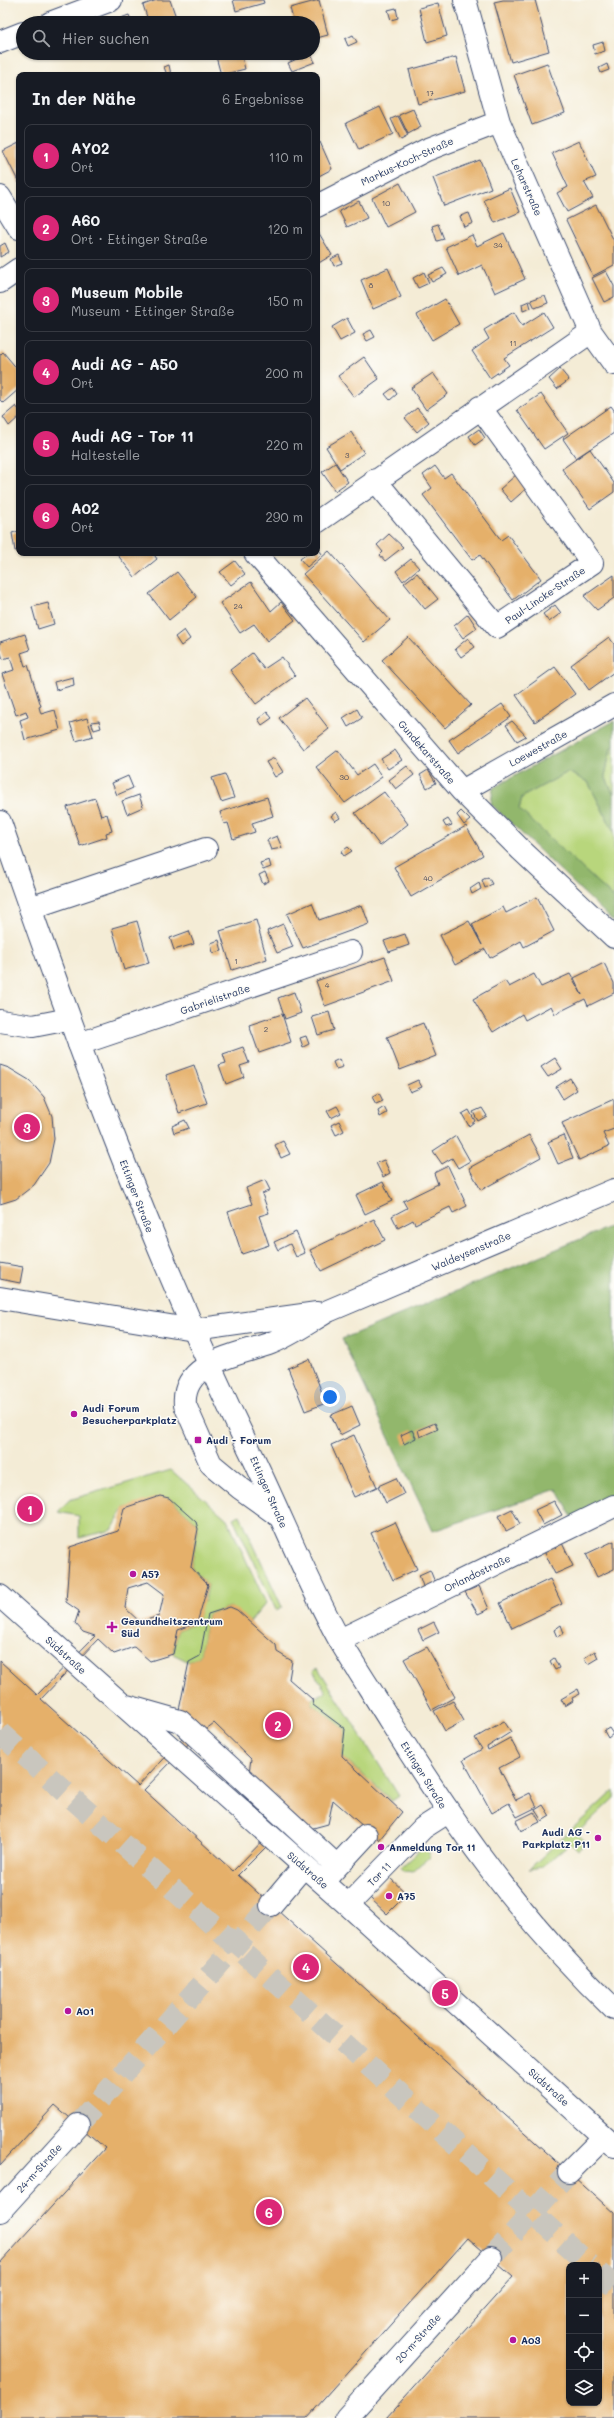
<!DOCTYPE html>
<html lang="de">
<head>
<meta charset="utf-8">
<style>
	:root { --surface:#171b24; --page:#20242c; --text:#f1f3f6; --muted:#9ea1a6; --line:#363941; --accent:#db2777 }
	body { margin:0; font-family:Mali,sans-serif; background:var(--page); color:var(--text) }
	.controls { position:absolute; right:12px; bottom:12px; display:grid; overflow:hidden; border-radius:8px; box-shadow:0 1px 3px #0004 }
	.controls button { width:36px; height:36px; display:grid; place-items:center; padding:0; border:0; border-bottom:1px solid var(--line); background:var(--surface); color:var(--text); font:20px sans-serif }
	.you { position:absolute; left:330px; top:1397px; width:14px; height:14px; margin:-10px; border:3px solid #fff; border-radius:50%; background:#1a73e8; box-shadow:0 0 0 6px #1a73e833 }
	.badge { display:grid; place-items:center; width:26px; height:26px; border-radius:50%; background:var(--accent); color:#fff; font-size:13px; font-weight:700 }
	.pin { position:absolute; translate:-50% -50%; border:2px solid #fff; box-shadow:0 1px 4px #0006 }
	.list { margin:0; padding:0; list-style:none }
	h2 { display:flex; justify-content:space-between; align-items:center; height:52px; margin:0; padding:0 16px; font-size:17px }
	h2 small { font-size:13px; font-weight:400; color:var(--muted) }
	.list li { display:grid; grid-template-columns:26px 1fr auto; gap:12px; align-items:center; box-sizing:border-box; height:64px; margin:0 8px 8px; padding:0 8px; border:1px solid var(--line); border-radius:8px }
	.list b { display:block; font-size:15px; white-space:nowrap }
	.list p { margin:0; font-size:13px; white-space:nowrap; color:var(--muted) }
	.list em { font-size:13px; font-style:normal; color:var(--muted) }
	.icon { flex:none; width:22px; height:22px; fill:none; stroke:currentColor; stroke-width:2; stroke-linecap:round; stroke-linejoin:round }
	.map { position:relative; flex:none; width:614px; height:2418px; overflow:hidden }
	.search { position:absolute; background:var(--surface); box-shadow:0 1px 3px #0004; left:16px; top:16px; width:304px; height:44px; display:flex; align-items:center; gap:10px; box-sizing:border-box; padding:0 14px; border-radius:22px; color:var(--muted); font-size:15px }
	.panel { position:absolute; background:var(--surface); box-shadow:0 1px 3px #0004; left:16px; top:72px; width:304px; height:484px; border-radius:8px }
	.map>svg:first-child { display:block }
	.green { fill:#b8d67c; stroke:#6a826d }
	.forest { fill:#92b76c; stroke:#567365 }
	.building { fill:#e5b06b; fill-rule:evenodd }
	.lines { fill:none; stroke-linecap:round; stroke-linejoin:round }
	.minor-tunnel { stroke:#c9c6be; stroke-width:22; stroke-dasharray:22 11; stroke-linecap:butt }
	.minor-casing { stroke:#3c4b70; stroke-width:24 }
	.major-casing { stroke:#3c4b70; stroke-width:24 }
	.minor { stroke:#fff; stroke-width:22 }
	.major { stroke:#fff; stroke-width:22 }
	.poi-dot { fill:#b5179e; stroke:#fdfcf7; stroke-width:1.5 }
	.labels { text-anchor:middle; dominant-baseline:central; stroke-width:3; stroke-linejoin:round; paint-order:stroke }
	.number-label { font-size:8px; fill:#4e4f61 }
	.street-label { font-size:10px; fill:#1b2f5e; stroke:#fdfcf7 }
	.poi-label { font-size:10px; font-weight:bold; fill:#1b2f5e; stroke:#fdfcf7; text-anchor:start }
</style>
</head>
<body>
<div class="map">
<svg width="614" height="2418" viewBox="0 0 614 2418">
	<rect width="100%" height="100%" fill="#fdfcf7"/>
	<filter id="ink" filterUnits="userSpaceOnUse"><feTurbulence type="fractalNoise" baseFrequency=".025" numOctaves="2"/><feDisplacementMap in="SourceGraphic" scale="8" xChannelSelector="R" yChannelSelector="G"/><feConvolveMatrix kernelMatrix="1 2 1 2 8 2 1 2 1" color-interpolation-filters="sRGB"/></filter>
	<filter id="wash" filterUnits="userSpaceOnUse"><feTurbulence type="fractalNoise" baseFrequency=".012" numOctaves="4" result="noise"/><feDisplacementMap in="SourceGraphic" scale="16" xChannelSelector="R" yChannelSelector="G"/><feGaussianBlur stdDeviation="0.9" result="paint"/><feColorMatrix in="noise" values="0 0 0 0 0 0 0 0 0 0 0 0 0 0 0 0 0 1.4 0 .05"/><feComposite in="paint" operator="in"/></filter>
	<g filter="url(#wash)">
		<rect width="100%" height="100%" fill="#f4ecd6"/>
		<path class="green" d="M614,746V795L605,776L611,748Z
			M568,772L588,782L614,832V898L519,810L522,797Z
			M171,1470L227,1519L266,1603L250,1622L230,1607L208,1614L200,1656L189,1662L173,1654L178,1630L197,1623L202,1601L205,1600L208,1585L191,1567L198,1529L196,1522L169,1498L124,1508L112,1530L79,1538V1516L58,1512L69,1500Z
			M240,1515L282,1607L276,1610L233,1518Z
			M318,1668L399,1796L392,1801L342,1756L345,1729L313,1705L312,1699L326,1692L313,1670Z
			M614,1790V1798L577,1833L587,1843L578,1851L570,1843L542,1867L529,1869Z
			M424,1846L429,1852V1857L413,1872L404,1871L401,1867Z"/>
		<path class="forest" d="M614,721V746L611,748L605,776L614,795V832L588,782L568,772L522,797L519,809L614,898V922L491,804L493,788Z
			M614,1225V1512L579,1530L557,1489L433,1531L342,1339Z"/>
		<g id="blocks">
			<path class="building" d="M157,0H170L178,23H149L143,5Z
				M233,0H263L264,3L236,11Z
				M319,0L328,35L313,39V23H294L290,8Z
				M503,0H535L549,51L511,62L494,2Z
				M438,3L447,36L427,42L419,8Z
				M396,8L398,18L391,20L388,10Z
				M129,15L132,23H108Z
				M353,35L357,42L348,46L345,39Z
				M603,42L605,51L595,54L593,45Z
				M215,53H241L245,69L221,75Z
				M310,53L315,62L292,71L288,63Z
				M456,57L465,91L418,104L409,70Z
				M547,63L565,113L532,125L514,75Z
				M607,64L609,70L601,73L599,68Z
				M169,65L171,75H167L164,67Z
				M380,107L393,134L359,150L346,123Z
				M413,109L421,127L408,134L399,115Z
				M398,116L408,136L401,140L391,119Z
				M579,141L596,177L584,182L593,198L567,212L557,193L568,187L552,153Z
				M320,142L332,169L317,177V144Z
				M19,143V183L3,151Z
				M480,160L491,188L444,206L433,178Z
				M400,183L415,212L386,227L372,198Z
				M510,188L520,212L495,223L484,200Z
				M359,201L367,218L347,227L339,211Z
				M596,205L614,241V265L593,276L566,220Z
				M469,213L473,223L464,227L460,216Z
				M438,224L444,239L437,241L432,226Z
				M317,230L332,255L317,264Z
				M504,233L525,279L495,293L482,265L459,276L446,247L472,235L477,246Z
				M5,243L9,252L0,257V246Z
				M339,255L342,263L334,266L331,259Z
				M388,268L401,297L373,309L361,280Z
				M443,268L447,274L432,282L428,275Z
				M606,271L614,286V297L604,302L592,278Z
				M424,272L429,283L418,288L413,278Z
				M545,295L548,303L535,308L531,300Z
				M445,299L459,324L432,340L417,315Z
				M529,301L531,308L523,311L522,304Z
				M514,312L522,326L544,312L553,327L504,358L509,365L490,378L472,351L489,339L484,330Z
				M347,318L355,333L340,341L332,327Z
				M371,330L375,337L367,341L363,334Z
				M3,352L19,371V389L3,403L0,400V355Z
				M364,357L379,379L354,397L338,376Z
				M560,369L569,380L557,389L549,379Z
				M433,373L448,394L426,410L411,388Z
				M393,388L397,394L390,400L385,394Z
				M541,394L568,433L544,449L517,410Z
				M16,406L19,410V417L9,426L3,417Z
				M611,406L614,410V433L576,458L563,439Z
				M417,408L429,422L417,432L405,418Z
				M479,429L485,438L475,445L469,436Z
				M351,432L364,453L340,469L326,447Z
				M590,449L614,483V492L590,509L562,469Z
				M335,463L348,482L335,491L322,472Z
				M435,466L444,478L451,473L501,540L508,535L541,579L513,600L480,555L472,560L423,495L432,488L423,475Z
				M517,474L528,487L511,502L500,489Z
				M19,531V550L15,551L12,533Z
				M389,534L403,547L385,561L380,555L383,552L377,545Z
				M317,547L322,554L307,567L300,559L308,553H317Z
				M329,551L390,620L364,642L303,574Z
				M116,553H153L157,559L135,577Z
				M411,559L419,568L403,581L396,571Z
				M235,561L245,574L231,585L220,572Z
				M177,572L197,597L169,620L149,594Z
				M417,573L438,599L425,609L404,583Z
				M614,575V598L597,610L584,596Z
				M251,582L271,611L281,602L295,620L267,641L254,624L240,633L220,603Z
				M48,603L54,624L38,629L32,607Z
				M555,605L561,613L549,622L543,614Z
				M468,614L477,628L463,638L454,626Z
				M184,630L190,639L181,646L175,637Z
				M25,634L30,650L21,653L25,666L28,665L41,706L39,707L41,714L55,710L60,730L25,740L20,720L28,717L26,711L16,715L2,674L14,670L10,657L3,659L0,651V642Z
				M408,637L471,705L445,728L382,660Z
				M609,637L614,644V672L589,690L571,665Z
				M468,638L475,647L461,657L455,649Z
				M252,653L264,669L282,657L295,676L256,704L230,670Z
				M555,667L575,694L535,722L516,695Z
				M73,677L74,685L56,690L54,682Z
				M305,698L329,729L303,749L279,718Z
				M502,704L511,717L458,753L449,740Z
				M357,709L362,718L348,727L343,718Z
				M267,712L272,718L262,725L258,719Z
				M87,718L93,736L76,741L70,723Z
				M99,721L101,728L94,730L91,722Z
				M512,721L526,736L517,741L506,725Z
				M338,750L357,775L373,764L382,777L345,803L316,767Z
				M395,750L402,760L388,769L381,759Z
				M274,758L283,772L275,777L266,762Z
				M407,766L414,775L396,789L389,780Z
				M428,770L436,783L427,788L420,775Z
				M225,774L234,798L221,802L212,778Z
				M128,776L133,788L117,795L112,783Z
				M384,792L408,824L380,846L355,813Z
				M139,795L143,807L127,814L122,801Z
				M267,797L273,816L252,823L255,832L233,839L228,823L224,824L220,812Z
				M95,798L101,816L107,814L112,831L106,833L107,837L80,846L67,807Z
				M461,811L470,820L464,825L457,815Z
				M336,812L340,818L335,821L331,816Z
				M448,819L452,825L446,827L443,822Z
				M466,826L483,855L411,897L394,867Z
				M277,836L282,848L271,850L267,840Z
				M348,847L352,851L344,856L341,852Z
				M269,860L271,867L263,870L260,863Z
				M265,872L269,881L263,884L259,875Z
				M488,877L492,884L485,888L482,880Z
				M479,883L481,889L472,894L470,889Z
				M537,897L554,931L524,947L521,941L490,958L485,949L455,965L440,935L469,921L482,945L472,924L503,907L506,913Z
				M312,903L319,920L362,905L369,924L303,948L287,914Z
				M256,920L267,959L232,970L220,931Z
				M137,921L149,963L124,970L112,928Z
				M283,924L293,947L277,953L267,931Z
				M189,931L194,944L174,950L170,938Z
				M405,934L409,945L389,952L384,941Z
				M219,940L222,951L213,953L211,943Z
				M385,957L394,981L325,1006L316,981Z
				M604,963L614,983V993L588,1006L585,999L555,1014L551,1006L525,1020L522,1014L493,1032L473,999L505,981L509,987L534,974L541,987L570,974L582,995L574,978Z
				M294,992L301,1013L285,1019L278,998Z
				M329,1012L334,1030L318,1035L312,1017Z
				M282,1014L291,1042L259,1053L249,1025Z
				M423,1023L436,1056L400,1070L387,1037Z
				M306,1036L309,1044L303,1047L300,1038Z
				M243,1047L249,1063L240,1066L244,1077L226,1084L219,1065L226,1063L223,1054Z
				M555,1058L562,1069L548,1077L541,1067Z
				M339,1059L343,1067L336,1069L333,1062Z
				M0,1065L9,1068L29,1080L44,1097L52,1116L54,1139L49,1163L34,1185L16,1199L0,1204Z
				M194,1065L207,1103L179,1113L166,1075Z
				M570,1078L577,1090L563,1099L556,1087Z
				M418,1080L422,1087L410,1092L407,1085Z
				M379,1093L383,1101L376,1104L372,1097Z
				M614,1099V1129L603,1133L609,1146L579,1160L562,1123Z
				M337,1106L341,1113L331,1118L327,1111Z
				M384,1107L387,1113L380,1117L378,1111Z
				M482,1108L487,1116L478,1121L473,1112Z
				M469,1110L475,1121L469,1126L462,1114Z
				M185,1120L189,1128L174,1133L172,1126Z
				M339,1121L344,1131L336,1135L331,1125Z
				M529,1135L541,1157L481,1190L469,1168Z
				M564,1135L573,1158L558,1164L548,1142Z
				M456,1136L470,1161L458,1168L452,1158L442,1164L433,1151Z
				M283,1141L290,1154L281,1158L275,1145Z
				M384,1160L390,1173L383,1177L376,1163Z
				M448,1166L467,1206L453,1213L450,1207L415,1224L413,1220L398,1228L392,1216L407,1208L403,1201L438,1184L434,1173Z
				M265,1180L270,1190L262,1194L269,1213L259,1216L269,1245L242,1254L228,1212L252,1204L246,1188Z
				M383,1182L392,1201L365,1214L356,1195Z
				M374,1219L385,1240L321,1271L310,1250Z
				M296,1232L305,1253L296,1257L290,1244L278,1250L274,1242Z
				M0,1263L23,1267L20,1283L0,1279Z
				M309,1359L326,1403L305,1411L288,1368Z
				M352,1406L360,1425L340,1435L331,1415Z
				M435,1423L438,1429L420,1437L418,1430Z
				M412,1430L416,1438L404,1444L401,1435Z
				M354,1435L377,1487L354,1497L331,1445Z
				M396,1478L404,1494L386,1503L378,1486Z
				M160,1496L169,1498L196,1522L198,1529L191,1567L208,1585L197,1623L178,1630L173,1654L150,1661L134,1647L114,1654L98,1639L41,1699L138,1786L193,1726L178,1715L189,1662L200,1656L208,1614L230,1607L237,1610L276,1645L277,1652L292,1661L289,1679L312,1699L313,1705L345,1729L342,1756L402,1812L379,1840L333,1800L328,1824L306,1830L294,1819L238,1875L614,2213V2418H386L513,2277L468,2238L307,2418H0V2263L105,2148L55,2105L0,2165V1661L37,1695L95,1636L83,1632L75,1623L79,1611L66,1602L70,1547L118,1531L124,1508ZM148,1582L164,1594L159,1616L140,1622L125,1608L128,1588ZM214,1723L251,1759L248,1779L289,1814L233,1871L144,1790L200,1732L201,1733ZM569,2265H599V2403H569Z
				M554,1501L562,1515L543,1525L535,1510Z
				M26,1503L37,1505L35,1516L24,1514Z
				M512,1509L520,1524L506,1531L498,1516Z
				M395,1522L417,1569L393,1580L371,1533Z
				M614,1541V1569L597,1577L586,1554Z
				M562,1543L573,1566L555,1574L544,1551Z
				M430,1570L437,1587L425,1592L419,1575Z
				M550,1579L562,1604L512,1628L500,1603Z
				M479,1586L489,1609L478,1614L465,1592Z
				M434,1622L439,1632L423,1640L418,1630Z
				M561,1625L564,1633L557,1637L554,1630Z
				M427,1647L455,1697L432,1710L404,1659Z
				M595,1651L598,1658L588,1664L584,1658Z
				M554,1658L559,1668L555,1670L550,1661Z
				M578,1689L580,1694L572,1698L573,1701L565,1706L561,1699Z
				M453,1701L464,1721L445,1731L434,1711Z
				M504,1721L511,1732L487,1747L488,1750L510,1738L520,1757L499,1768L516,1800L530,1793L537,1807L517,1817L509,1803L492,1813L463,1760L482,1749L475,1738Z
				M609,1728L613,1734L608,1738L604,1731Z
				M543,1805L550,1816L542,1821L535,1810Z
				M534,1812L540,1822L521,1831L516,1821Z
				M390,1878L407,1894L387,1914L370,1898Z"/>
		</g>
	</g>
	<g filter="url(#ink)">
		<use href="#blocks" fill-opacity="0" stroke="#3c4b70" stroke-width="1"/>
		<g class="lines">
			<path class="minor-tunnel" d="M0,1733L590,2265
				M78,2125L271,1905
				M491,2258L569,2172
				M599,2273L614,2286"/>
			<g class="minor-casing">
				<path id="minor" d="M465,0L499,122L591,332L614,364
					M50,23L111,0
					M0,42L23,33
					M0,197L19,228
					M317,206L426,150L499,122
					M0,282L19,269
					M375,480L497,627L592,563L480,407
					M317,522L591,332
					M255,553L462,791L521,850L614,937
					M462,791L614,705
					M30,908L206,849
					M0,1021L33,1026L69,1019
					M79,1044L351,952
					M0,1298L194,1330L317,1313
					M279,1516L240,1488L211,1464L185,1405C181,1361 240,1355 271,1343C291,1335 309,1322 328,1311L614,1190
					M0,1596L348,1905L614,2146
					M340,1640L614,1506
					M127,1706L180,1721L337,1866
					M328,1876L366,1835
					M271,1905L303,1867
					M348,1905L423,1828L448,1812
					M569,2172L604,2137
					M0,2211L78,2125
					M346,2418L491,2258"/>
			</g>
			<g class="major-casing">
				<path id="major" d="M0,822C74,1036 151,1248 250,1451C281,1514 306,1580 340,1641C356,1668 374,1695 390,1721C455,1826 525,1924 614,2009"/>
			</g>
			<use href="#minor" class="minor"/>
			<use href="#major" class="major"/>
		</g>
	</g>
	<g class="poi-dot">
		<circle cx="74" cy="1414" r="4"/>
		<rect x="194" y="1436" width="8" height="8" rx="2"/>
		<circle cx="133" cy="1574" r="4"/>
		<path d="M110 1621h4v4h4v4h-4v4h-4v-4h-4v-4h4z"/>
		<circle cx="598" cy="1838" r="4"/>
		<circle cx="381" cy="1847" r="4"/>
		<circle cx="389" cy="1896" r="4"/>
		<circle cx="68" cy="2011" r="4"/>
		<circle cx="513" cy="2340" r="4"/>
	</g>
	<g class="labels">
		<g class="number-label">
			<text x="430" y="93">17</text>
			<text x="386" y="203">10</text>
			<text x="498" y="245">34</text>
			<text x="371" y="285">8</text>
			<text x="513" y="343">11</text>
			<text x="347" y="455">3</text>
			<text x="238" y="606">24</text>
			<text x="344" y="777">30</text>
			<text x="428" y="878">40</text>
			<text x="236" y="961">1</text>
			<text x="327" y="985">4</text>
			<text x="266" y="1029">2</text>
		</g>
		<g class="street-label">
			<text transform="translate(407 161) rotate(-25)">Markus-Koch-Straße</text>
			<text transform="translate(527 187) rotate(66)">Leharstraße</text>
			<text transform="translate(545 595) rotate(-34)">Paul-Lincke-Straße</text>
			<text transform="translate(538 748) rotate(-29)">Loewestraße</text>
			<text transform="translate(427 752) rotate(49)">Gundekarstraße</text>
			<text transform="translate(215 999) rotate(-19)">Gabrielistraße</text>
			<text transform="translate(137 1196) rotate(69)">Ettinger Straße</text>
			<text transform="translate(471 1251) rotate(-23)">Waldeysenstraße</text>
			<text transform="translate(269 1492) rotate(66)">Ettinger Straße</text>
			<text transform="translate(477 1573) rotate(-26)">Orlandostraße</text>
			<text transform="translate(66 1655) rotate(42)">Südstraße</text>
			<text transform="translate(424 1775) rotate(58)">Ettinger Straße</text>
			<text transform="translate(308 1870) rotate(41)">Südstraße</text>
			<text transform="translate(379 1874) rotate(-46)">Tor 11</text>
			<text transform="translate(549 2087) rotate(42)">Südstraße</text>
			<text transform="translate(39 2168) rotate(-48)">24-m-Straße</text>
			<text transform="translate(418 2338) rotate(-48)">20-m-Straße</text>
		</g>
		<g class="poi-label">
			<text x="82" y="1408">Audi Forum<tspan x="82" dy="12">Besucherparkplatz</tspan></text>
			<text x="206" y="1440">Audi - Forum</text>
			<text x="141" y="1574">A57</text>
			<text x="121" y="1621">Gesundheitszentrum<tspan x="121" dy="12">Süd</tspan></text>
			<text x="590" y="1832" text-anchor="end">Audi AG -<tspan x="590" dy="12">Parkplatz P11</tspan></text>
			<text x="389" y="1847">Anmeldung Tor 11</text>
			<text x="397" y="1896">A75</text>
			<text x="76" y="2011">A01</text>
			<text x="521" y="2340">A03</text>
		</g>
	</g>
</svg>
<div class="controls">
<button>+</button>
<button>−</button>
<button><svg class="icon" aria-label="locate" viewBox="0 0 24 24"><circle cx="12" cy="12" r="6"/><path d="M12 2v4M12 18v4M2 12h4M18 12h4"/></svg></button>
<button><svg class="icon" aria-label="layers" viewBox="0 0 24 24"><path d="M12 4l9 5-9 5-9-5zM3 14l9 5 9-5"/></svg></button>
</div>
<div class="you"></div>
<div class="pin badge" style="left:30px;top:1509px">1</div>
<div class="pin badge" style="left:278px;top:1725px">2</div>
<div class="pin badge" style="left:27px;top:1127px">3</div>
<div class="pin badge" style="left:306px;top:1967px">4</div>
<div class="pin badge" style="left:445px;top:1993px">5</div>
<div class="pin badge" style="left:269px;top:2212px">6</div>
<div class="search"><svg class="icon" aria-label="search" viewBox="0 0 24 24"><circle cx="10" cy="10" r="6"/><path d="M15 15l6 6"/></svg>Hier suchen</div>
<section class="panel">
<h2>In der Nähe<small>6 Ergebnisse</small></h2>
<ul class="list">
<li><span class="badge">1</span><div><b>AY02</b><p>Ort</p></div><em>110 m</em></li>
<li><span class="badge">2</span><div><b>A60</b><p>Ort · Ettinger Straße</p></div><em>120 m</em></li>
<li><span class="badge">3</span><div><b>Museum Mobile</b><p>Museum · Ettinger Straße</p></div><em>150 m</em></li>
<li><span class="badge">4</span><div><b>Audi AG - A50</b><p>Ort</p></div><em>200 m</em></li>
<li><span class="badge">5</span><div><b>Audi AG - Tor 11</b><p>Haltestelle</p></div><em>220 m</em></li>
<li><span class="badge">6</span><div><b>A02</b><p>Ort</p></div><em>290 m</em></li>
</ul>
</section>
</div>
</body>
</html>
